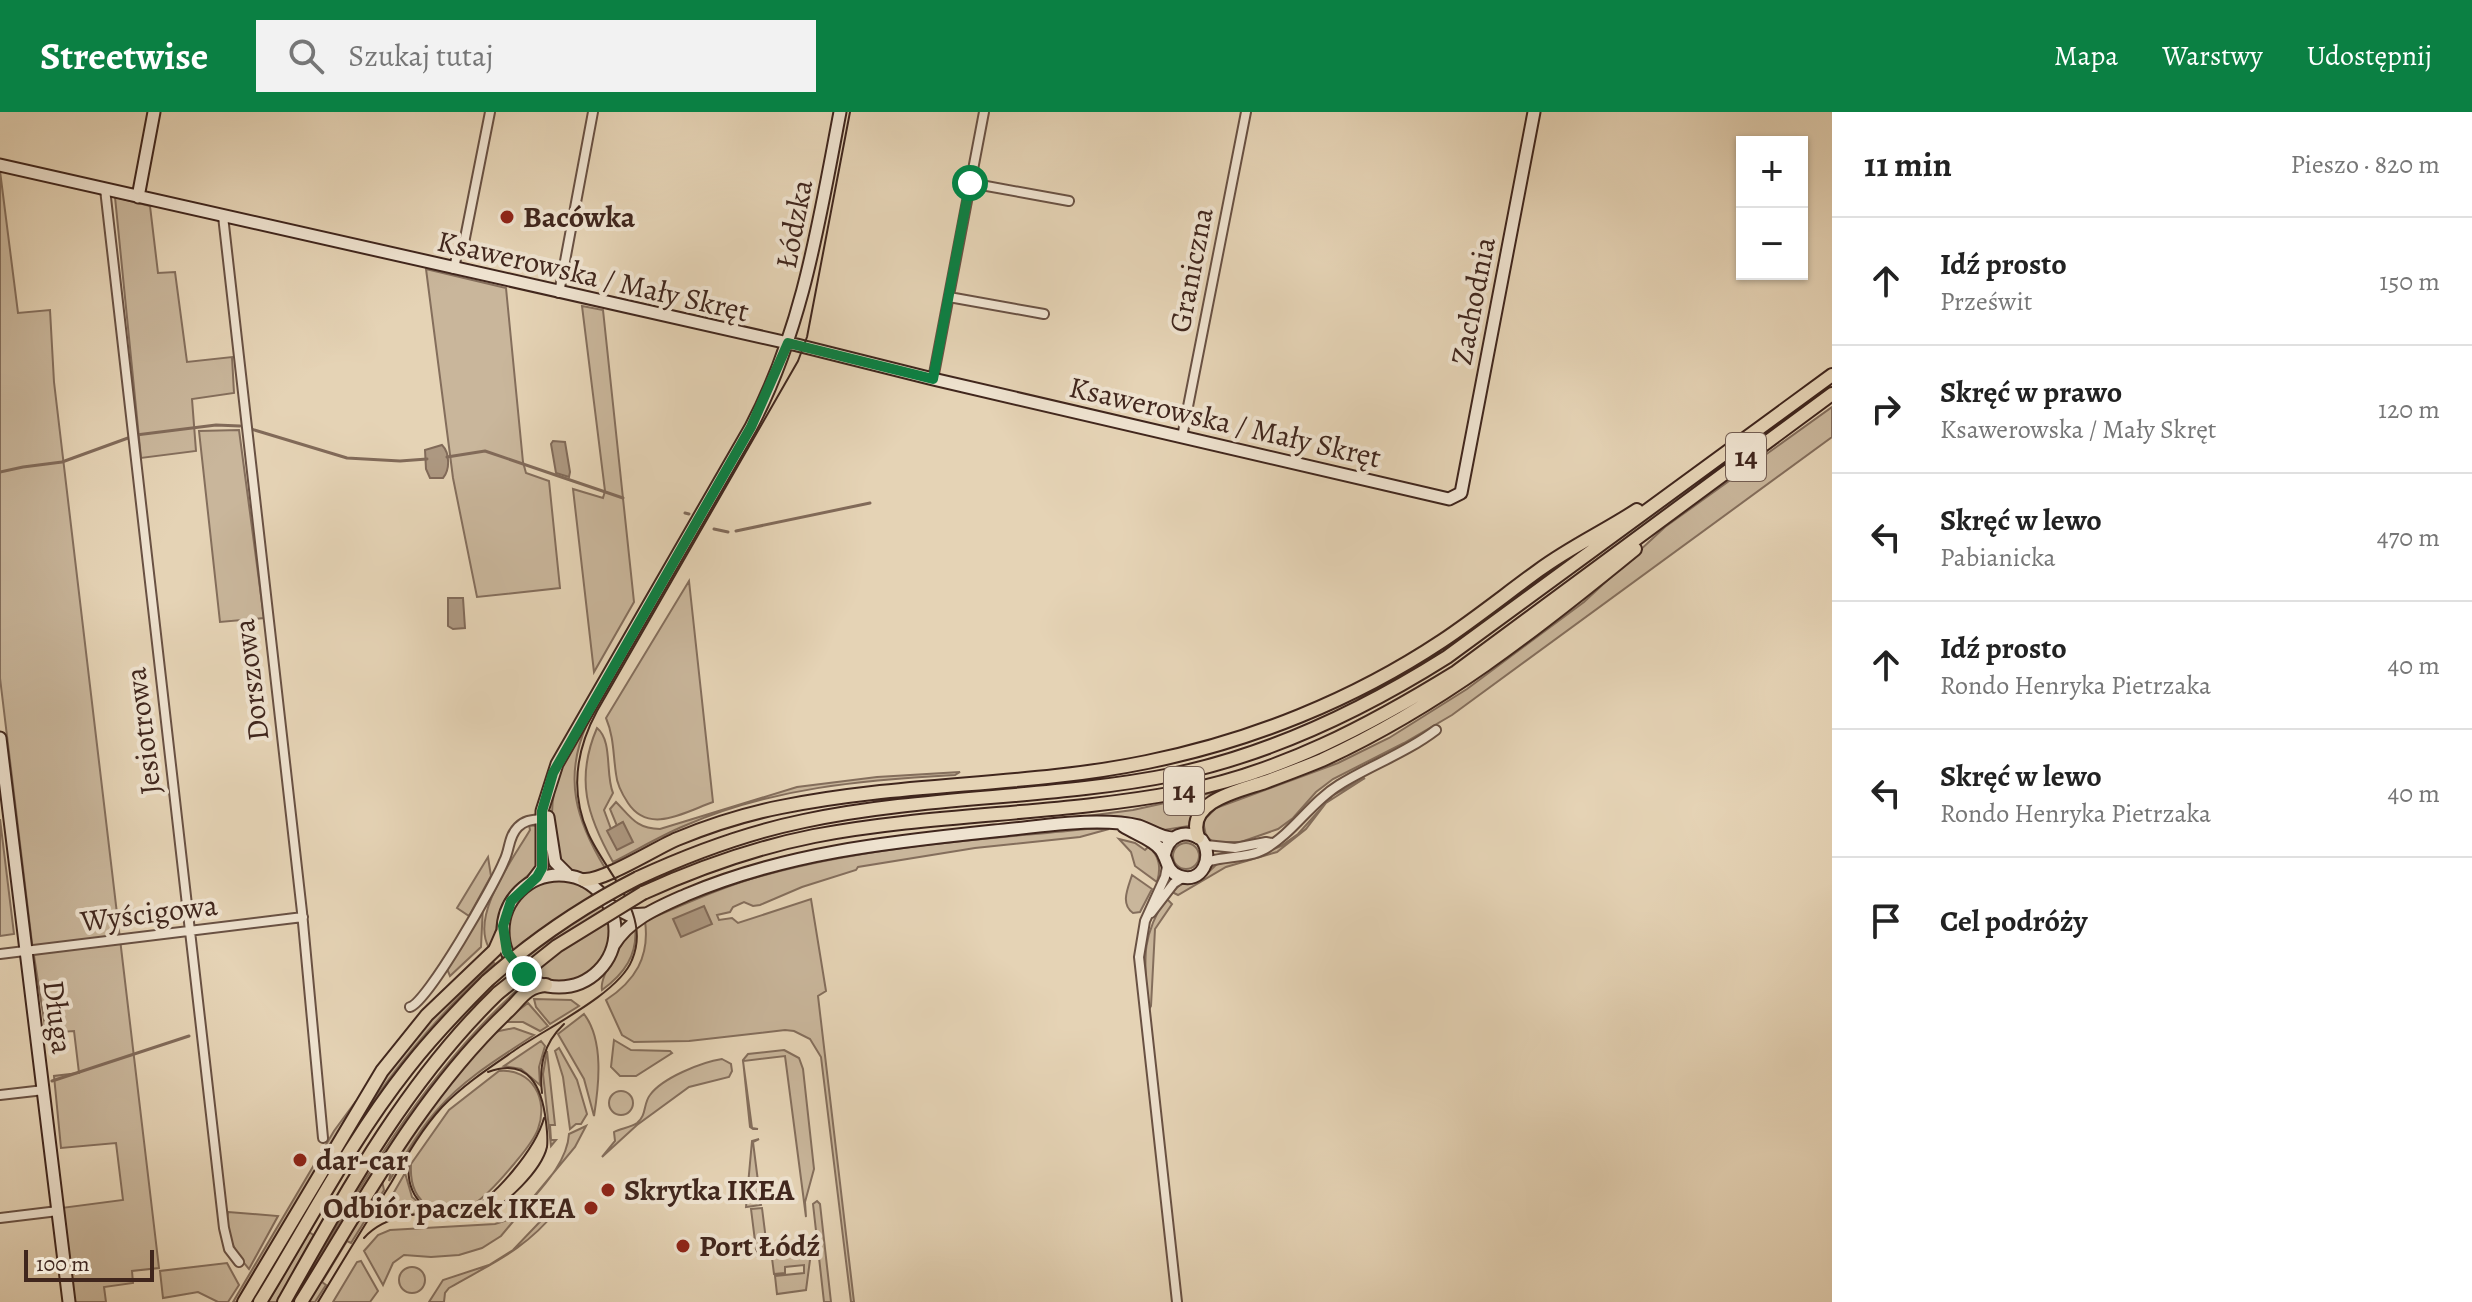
<!DOCTYPE html>
<html lang="pl">
<head>
<meta charset="utf-8">
<style>
	:root { --surface:#fff; --page:#f2f2f2; --text:#222; --muted:#767676; --line:#e0e0e0; --accent:#0b8043 }
	body { margin:0; font-family:Alegreya,serif; background:var(--page); color:var(--text) }
	.controls { position:absolute; right:24px; top:24px; display:grid; overflow:hidden; border-radius:0px; box-shadow:0 2px 6px #0004 }
	.controls button { width:72px; height:72px; display:grid; place-items:center; padding:0; border:0; border-bottom:2px solid var(--line); background:var(--surface); color:var(--text); font:40px sans-serif }
	.scale { position:absolute; left:24px; bottom:20px; width:130px; box-sizing:border-box; padding-left:8px; border:4px solid #40261d; border-top:0; font-size:22px; line-height:28px; white-space:nowrap; color:#40261d; -webkit-text-stroke:6px #eee2cf; paint-order:stroke }
	.stop { position:absolute; width:24px; height:24px; margin:-18px; border:6px solid #0b8043; border-radius:50%; background:#fff }
	.stop.end { background:#0b8043; border-color:#fff; box-shadow:0 2px 8px #0008 }
	.list { margin:0; padding:0; list-style:none }
	h2 { display:flex; justify-content:space-between; align-items:center; height:104px; margin:0; padding:0 32px; font-size:34px }
	h2 small { font-size:26px; font-weight:400; color:var(--muted) }
	.list li { display:grid; grid-template-columns:52px 1fr auto; gap:24px; align-items:center; box-sizing:border-box; height:128px; padding:0 32px; border-top:2px solid var(--line) }
	.list b { display:block; font-size:30px; white-space:nowrap }
	.list p { margin:0; font-size:26px; white-space:nowrap; color:var(--muted) }
	.list em { font-size:26px; font-style:normal; color:var(--muted) }
	.icon { flex:none; width:44px; height:44px; fill:none; stroke:currentColor; stroke-width:2; stroke-linecap:round; stroke-linejoin:round }
	.map { position:relative; flex:none; width:1832px; height:1190px; overflow:hidden }
	header { display:flex; align-items:center; gap:48px; box-sizing:border-box; height:112px; padding:0 40px; background:var(--accent); color:#fff }
	header strong { font-size:38px }
	nav { display:flex; gap:44px; margin-inline-start:auto; font-size:28px }
	.search { width:560px; height:72px; background:var(--page); display:flex; align-items:center; gap:20px; box-sizing:border-box; padding:0 28px; border-radius:0px; color:var(--muted); font-size:30px }
	main { display:flex }
	aside { flex:1; background:var(--surface) }
	.map>svg:first-child { display:block }
	.green { fill:#c9b69b; stroke:#846e5c; stroke-width:2 }
	.water { fill:#ad9881; stroke:#816a59; stroke-width:2 }
	.lines { fill:none; stroke-linecap:round; stroke-linejoin:round }
	.stream { stroke:#816a59; stroke-width:3 }
	.street-casing { stroke:#695143; stroke-width:12 }
	.secondary-casing { stroke:#40261d; stroke-width:15 }
	.primary-casing { stroke:#40261d; stroke-width:16 }
	.street { stroke:#eee2cf; stroke-width:8 }
	.secondary { stroke:#eee2cf; stroke-width:11 }
	.primary { stroke:#e5d3b5; stroke-width:12 }
	.tram { stroke:#40261d; stroke-width:2 }
	.primary-bridge-casing { stroke:#40261d; stroke-width:16; stroke-linecap:butt }
	.primary-bridge { stroke:#e5d3b5; stroke-width:12 }
	.route { stroke:#0b8043; stroke-width:10 }
	.poi-dot { fill:#8f2418; stroke:#eee2cf; stroke-width:3 }
	.labels { text-anchor:middle; dominant-baseline:central; stroke-width:8; stroke-linejoin:round; paint-order:stroke }
	.shield { fill:#eee2cf; stroke:#745e52; stroke-width:2 }
	.shield-label { font-size:28px; font-weight:bold; fill:#40261d }
	.poi-label { font-size:30px; font-weight:bold; fill:#40261d; stroke:#eee2cf; text-anchor:start }
	.street-label { font-size:30px; fill:#40261d; stroke:#eee2cf }
</style>
</head>
<body>
<header>
<strong>Streetwise</strong>
<div class="search"><svg class="icon" aria-label="search" viewBox="0 0 24 24"><circle cx="10" cy="10" r="6"/><path d="M15 15l6 6"/></svg>Szukaj tutaj</div>
<nav><a>Mapa</a><a>Warstwy</a><a>Udostępnij</a></nav>
</header>
<main>
<div class="map">
<svg width="1832" height="1190" viewBox="0 0 1832 1190">
	<rect width="100%" height="100%" fill="#e5d3b5"/>
	<filter id="stains"><feTurbulence type="fractalNoise" baseFrequency=".0025" numOctaves="4"/><feColorMatrix values="0 0 0 0 .2 0 0 0 0 .09 0 0 0 0 .02 0 0 0 .5 -.17"/></filter>
	<radialGradient id="worn" r=".72"><stop offset=".6" stop-color="#630" stop-opacity="0"/><stop offset="1" stop-color="#630" stop-opacity=".3"/></radialGradient>
	<path class="green" d="M0,59L18,201L50,198L54,270L159,1156L132,1159L133,1171L104,1175L106,1190H74L61,1096L123,1088L116,1031L61,1036L54,964L79,961L74,919L46,921L32,831L0,566Z
		M115,85L150,94L158,161L175,160L187,250L232,245L234,281L192,287L196,339L141,346Z
		M426,157L506,176L523,350L526,361L549,369L560,476L477,485L453,366Z
		M582,194L603,198L634,490L594,560L573,377L603,386L605,379Z
		M1832,295V325L1452,603L1404,631L1333,667L1316,680L1293,706L1278,717L1241,730H1213L1206,724L1203,709L1216,696L1338,651L1389,626L1467,577L1584,490L1665,415Z
		M239,318L264,506L220,510L199,319Z
		M689,469L713,690C685,700 649,723 628,691C622,682 617,673 616,662C613,642 614,625 606,606Z
		M587,612C563,666 576,708 605,756C589,766 575,761 560,751C557,736 552,721 552,706C551,676 565,633 587,612Z
		M597,616C613,629 605,662 613,681L604,698L611,717L607,719L623,710L617,714L610,697L616,690C630,704 636,717 660,717L797,675L877,665L960,660L955,663C863,668 770,676 684,714C660,724 637,738 613,750C587,704 575,667 597,616Z
		M1365,666L1326,691L1306,717L1277,740L1226,755L1178,783L1172,780L1181,772L1201,767L1217,752L1251,746L1281,734L1298,722L1333,683Z
		M1224,678L1199,699L1189,714L1164,718L1130,706L1111,704L1064,707L1133,698Z
		M0,707L14,822L0,824Z
		M529,713L536,714C553,768 517,758 502,794C496,808 498,823 489,836C470,803 513,747 530,718Z
		M1087,717H1109L1080,725L975,736L858,755L856,758L802,775L760,793L753,794L744,790L733,795L730,800L717,803L719,808L732,806L738,811L811,787L826,879L818,884L854,1190H851L821,945L810,927L794,919L785,918L689,929L634,930L622,923L606,888C635,869 650,845 645,809C685,792 724,774 765,763C870,734 979,728 1087,717Z
		M1119,727L1135,731L1145,738L1148,735C1160,743 1161,757 1157,770L1135,754L1131,740Z
		M1173 744a13 13 0 1 1 26 0a13 13 0 1 1-26 0Z
		M488,745L491,764L469,804L457,796Z
		M1132,763L1152,777L1140,800L1133,801C1120,792 1128,776 1132,763Z
		M508 819a51 51 0 1 1 102 0a51 51 0 1 1-102 0Z
		M1166,786L1172,792L1155,817L1151,894L1148,899C1145,851 1139,828 1166,786Z
		M483,794L481,835L450,864L447,857Z
		M635,815C638,843 624,862 602,878C599,864 624,827 635,815Z
		M491,848L494,851C436,905 387,963 346,1031C313,1083 287,1140 251,1190L380,972L438,899Z
		M517,878L520,881L454,947L424,985L296,1190H293C357,1078 421,966 517,878Z
		M534,887L571,888L579,894L550,912L536,895Z
		M528,891L548,914L540,919L523,910H503Z
		M584,902C604,928 599,973 594,1004L584,967L558,922Z
		M514,916L534,923C501,945 465,966 439,996C419,1018 405,1044 389,1069C394,1030 461,958 487,926L499,919Z
		M614,928L631,938L670,939L672,941L636,964H620L611,955Z
		M541,929L545,934L539,955L540,973L521,957L504,954Z
		M559,936L577,968L587,1002L581,1012H576L570,1017L563,965L555,939Z
		M784,938L799,946L803,957L814,1057L805,1090L806,1105L785,944L743,949L752,1016L758,1017H753L750,1015L743,948L748,942Z
		M547,939L555,1013H550L551,1028H556L551,1034L543,962Z
		M722,947L731,952L732,959L729,965L689,975L637,1013L602,1045L615,1029L614,1020C621,1016 630,1016 637,1011C647,1003 643,992 650,983C662,966 702,950 722,947Z
		M499,959C532,956 549,987 538,1017C533,1030 523,1041 514,1052C494,1075 465,1115 429,1094C413,1085 410,1069 411,1052L449,998Z
		M609 991a12 12 0 1 1 24 0a12 12 0 1 1-24 0Z
		M356,989L238,1190H233L334,1019Z
		M586,1014L575,1035L501,1124L482,1136L459,1143L431,1145L404,1143L393,1151L383,1173L364,1139L378,1123L390,1118L495,1112L517,1105C535,1082 567,1054 569,1022Z
		M759,1027L753,1030L761,1093L746,1095L752,1029Z
		M405,1061L412,1085L431,1101L411,1102L399,1093L393,1082Z
		M382,1069L384,1078L351,1131L347,1129L322,1170L326,1173L315,1190H308Z
		M817,1089L820,1092L831,1190H824L813,1092Z
		M554,1095L557,1098C525,1138 492,1151 449,1176L445,1181L444,1190H429L443,1168L489,1153L513,1138Z
		M762,1096L768,1144L757,1145L751,1097Z
		M228,1100L278,1104L249,1157C236,1142 224,1121 228,1100Z
		M309,1120L315,1124L278,1190H268Z
		M809,1133L810,1148L806,1178L777,1182L775,1164L804,1161V1153L785,1155V1161L774,1162L771,1138Z
		M361,1149L378,1179L370,1190H333L357,1150Z
		M227,1151L239,1173L228,1190H218L198,1180L163,1186L160,1159Z
		M399 1168a13 13 0 1 1 26 0a13 13 0 1 1-26 0Z"/>
	<path class="water" d="M553,329L565,330L570,360L569,365L556,361L551,332Z
		M442,333C450,341 450,358 443,366H430L426,357L425,338Z
		M448,486H463L465,516L453,517L448,514Z
		M623,710L633,730L617,738L607,719Z
		M704,794L712,812L681,825L673,807Z"/>
	<g class="lines">
		<path class="stream" d="M251,317L347,346L400,349L427,347
			M136,323L216,313L240,314
			M447,345L485,339L623,386
			M0,360L23,355L62,350L128,326
			M685,401L689,402
			M714,417L728,420
			M736,419L870,391
			M52,969L189,924"/>
		<g class="street-casing">
			<path id="street" d="M970,71L1069,89
				M105,77L224,1116L229,1137L239,1150
				M223,104L302,800L323,1026
				M454,157L457,142L464,131L490,0
				M559,181L593,0
				M949,185L1044,202
				M933,267L984,0
				M1182,325L1246,0
				M1206,733L1235,736L1266,730L1272,731
				M1206,753L1210,749C1228,744 1249,746 1265,737C1294,720 1311,690 1339,673C1371,653 1406,641 1436,618
				M1167,754L1165,765L1145,809L1139,845L1177,1190
				M1151,801L1174,771L1184,765
				M0,842L303,805
				M410,895C427,891 495,772 504,749C510,738 508,725 518,715C525,708 532,708 541,707
				M0,983L44,978
				M0,1106L58,1099"/>
		</g>
		<g class="secondary-casing">
			<path id="secondary" d="M0,53L797,233L933,267L1449,387L1461,381L1534,0
				M138,85L154,0
				M0,626L69,1190
				M548,705L555,750L567,762
				M1123,714C1135,722 1153,727 1161,738C1168,748 1166,759 1179,764C1202,773 1214,745 1202,728C1185,716 1168,723 1164,744
				M503 819a56 56 0 1 1 112 0a56 56 0 1 1-112 0Z
				M533,768L542,756V699L557,652L751,315C803,216 819,109 840,0
				M609,793L629,803L645,802
				M613,834C629,807 659,795 686,783C785,741 889,730 994,719C1028,716 1063,710 1097,710C1110,710 1127,711 1139,714C1151,718 1161,726 1173,726"/>
		</g>
		<g class="primary-casing">
			<path id="primary" d="M1198,725C1185,689 1242,678 1265,670C1284,663 1303,656 1322,648C1438,595 1536,518 1635,437
				M638,766C692,741 746,721 804,709C927,683 1054,687 1176,662C1274,641 1363,598 1447,545L1832,263
				M584,768C604,769 656,736 677,727C711,713 746,702 781,695C902,670 1026,675 1147,650C1251,629 1353,588 1442,529C1475,507 1506,482 1539,458C1570,435 1605,419 1637,398
				M643,781C698,756 754,736 814,724C935,701 1059,703 1180,680C1280,661 1370,613 1456,560L1832,282
				M244,1190L382,959L427,903L495,838L502,822
				M260,1190C308,1112 351,1028 408,956C432,925 459,897 487,869
				M284,1190C346,1080 406,970 498,881
				M301,1190C364,1089 420,983 507,900C520,888 526,874 546,873"/>
		</g>
		<use href="#street" class="street"/>
		<use href="#secondary" class="secondary"/>
		<use href="#primary" class="primary"/>
		<path class="tram" d="M542,981C539,954 543,932 564,912
			M410,1043C405,1069 412,1092 438,1101
			M466,1099C494,1087 536,1036 544,1006
			M364,1126C393,1094 445,1102 484,1100C506,1095 542,1057 547,1035C548,1027 547,1018 546,1010C542,975 529,945 488,960
			M318,1190C342,1150 366,1111 391,1071C406,1045 421,1018 442,995C464,972 492,954 518,936C549,915 619,881 632,848C652,801 606,762 588,721C570,680 576,638 597,599L798,249L807,225L850,0"/>
		<g class="primary-bridge-casing">
			<path id="primary-bridge" d="M487,869C533,828 583,794 638,766
				M498,881L557,834L643,781"/>
		</g>
		<use href="#primary-bridge" class="primary-bridge"/>
	</g>
	<g class="lines">
		<path class="route" d="M524,862L507,840L503,814L511,789L537,765L542,756V699L553,661L751,315L788,231L933,267L970,71"/>
	</g>
	<g class="poi-dot">
		<circle cx="507" cy="105" r="8"/>
		<circle cx="300" cy="1048" r="8"/>
		<circle cx="608" cy="1078" r="8"/>
		<circle cx="591" cy="1096" r="8"/>
		<circle cx="683" cy="1134" r="8"/>
	</g>
	<g class="labels">
		<g class="shield">
			<rect x="1726" y="321" width="40" height="48" rx="6"/>
			<rect x="1164" y="655" width="40" height="48" rx="6"/>
		</g>
		<g class="shield-label">
			<text x="1746" y="345">14</text>
			<text x="1184" y="679">14</text>
		</g>
		<g class="poi-label">
			<text x="523" y="105">Bacówka</text>
			<text x="316" y="1048">dar-car</text>
			<text x="624" y="1078">Skrytka IKEA</text>
			<text x="575" y="1096" text-anchor="end">Odbiór paczek IKEA</text>
			<text x="699" y="1134">Port Łódź</text>
		</g>
		<g class="street-label">
			<text transform="translate(794 112) rotate(-79)">Łódzka</text>
			<text transform="translate(1191 158) rotate(-79)">Graniczna</text>
			<text transform="translate(593 164) rotate(13)">Ksawerowska / Mały Skręt</text>
			<text transform="translate(1473 189) rotate(-79)">Zachodnia</text>
			<text transform="translate(1225 310) rotate(13)">Ksawerowska / Mały Skręt</text>
			<text transform="translate(251 568) rotate(-97)">Dorszowa</text>
			<text transform="translate(143 619) rotate(-97)">Jesiotrowa</text>
			<text transform="translate(149 801) rotate(-7)">Wyścigowa</text>
			<text transform="translate(58 905) rotate(83)">Długa</text>
		</g>
	</g>
	<rect width="100%" height="100%" filter="url(#stains)"/>
	<rect width="100%" height="100%" fill="url(#worn)"/>
</svg>
<div class="controls">
<button>+</button>
<button>−</button>
</div>
<div class="scale">100 m</div>
<div class="stop" style="left:970px;top:71px"></div>
<div class="stop end" style="left:524px;top:862px"></div>
</div>
<aside>
<h2>11 min<small>Pieszo · 820 m</small></h2>
<ul class="list">
<li><svg class="icon" aria-label="ahead" viewBox="0 0 24 24"><path d="M12 20V5M6 11l6-6 6 6"/></svg><div><b>Idź prosto</b><p>Prześwit</p></div><em>150 m</em></li>
<li><svg class="icon" aria-label="right" viewBox="0 0 24 24"><path d="M7 20v-9h11M14 6l5 5-5 5"/></svg><div><b>Skręć w prawo</b><p>Ksawerowska / Mały Skręt</p></div><em>120 m</em></li>
<li><svg class="icon" aria-label="left" viewBox="0 0 24 24"><path d="M17 20v-9H6M10 6l-5 5 5 5"/></svg><div><b>Skręć w lewo</b><p>Pabianicka</p></div><em>470 m</em></li>
<li><svg class="icon" aria-label="ahead" viewBox="0 0 24 24"><path d="M12 20V5M6 11l6-6 6 6"/></svg><div><b>Idź prosto</b><p>Rondo Henryka Pietrzaka</p></div><em>40 m</em></li>
<li><svg class="icon" aria-label="left" viewBox="0 0 24 24"><path d="M17 20v-9H6M10 6l-5 5 5 5"/></svg><div><b>Skręć w lewo</b><p>Rondo Henryka Pietrzaka</p></div><em>40 m</em></li>
<li><svg class="icon" aria-label="arrive" viewBox="0 0 24 24"><path d="M6 21V4h12l-3 4 3 4H6"/></svg><div><b>Cel podróży</b></div></li>
</ul>
</aside>
</main>
</body>
</html>
